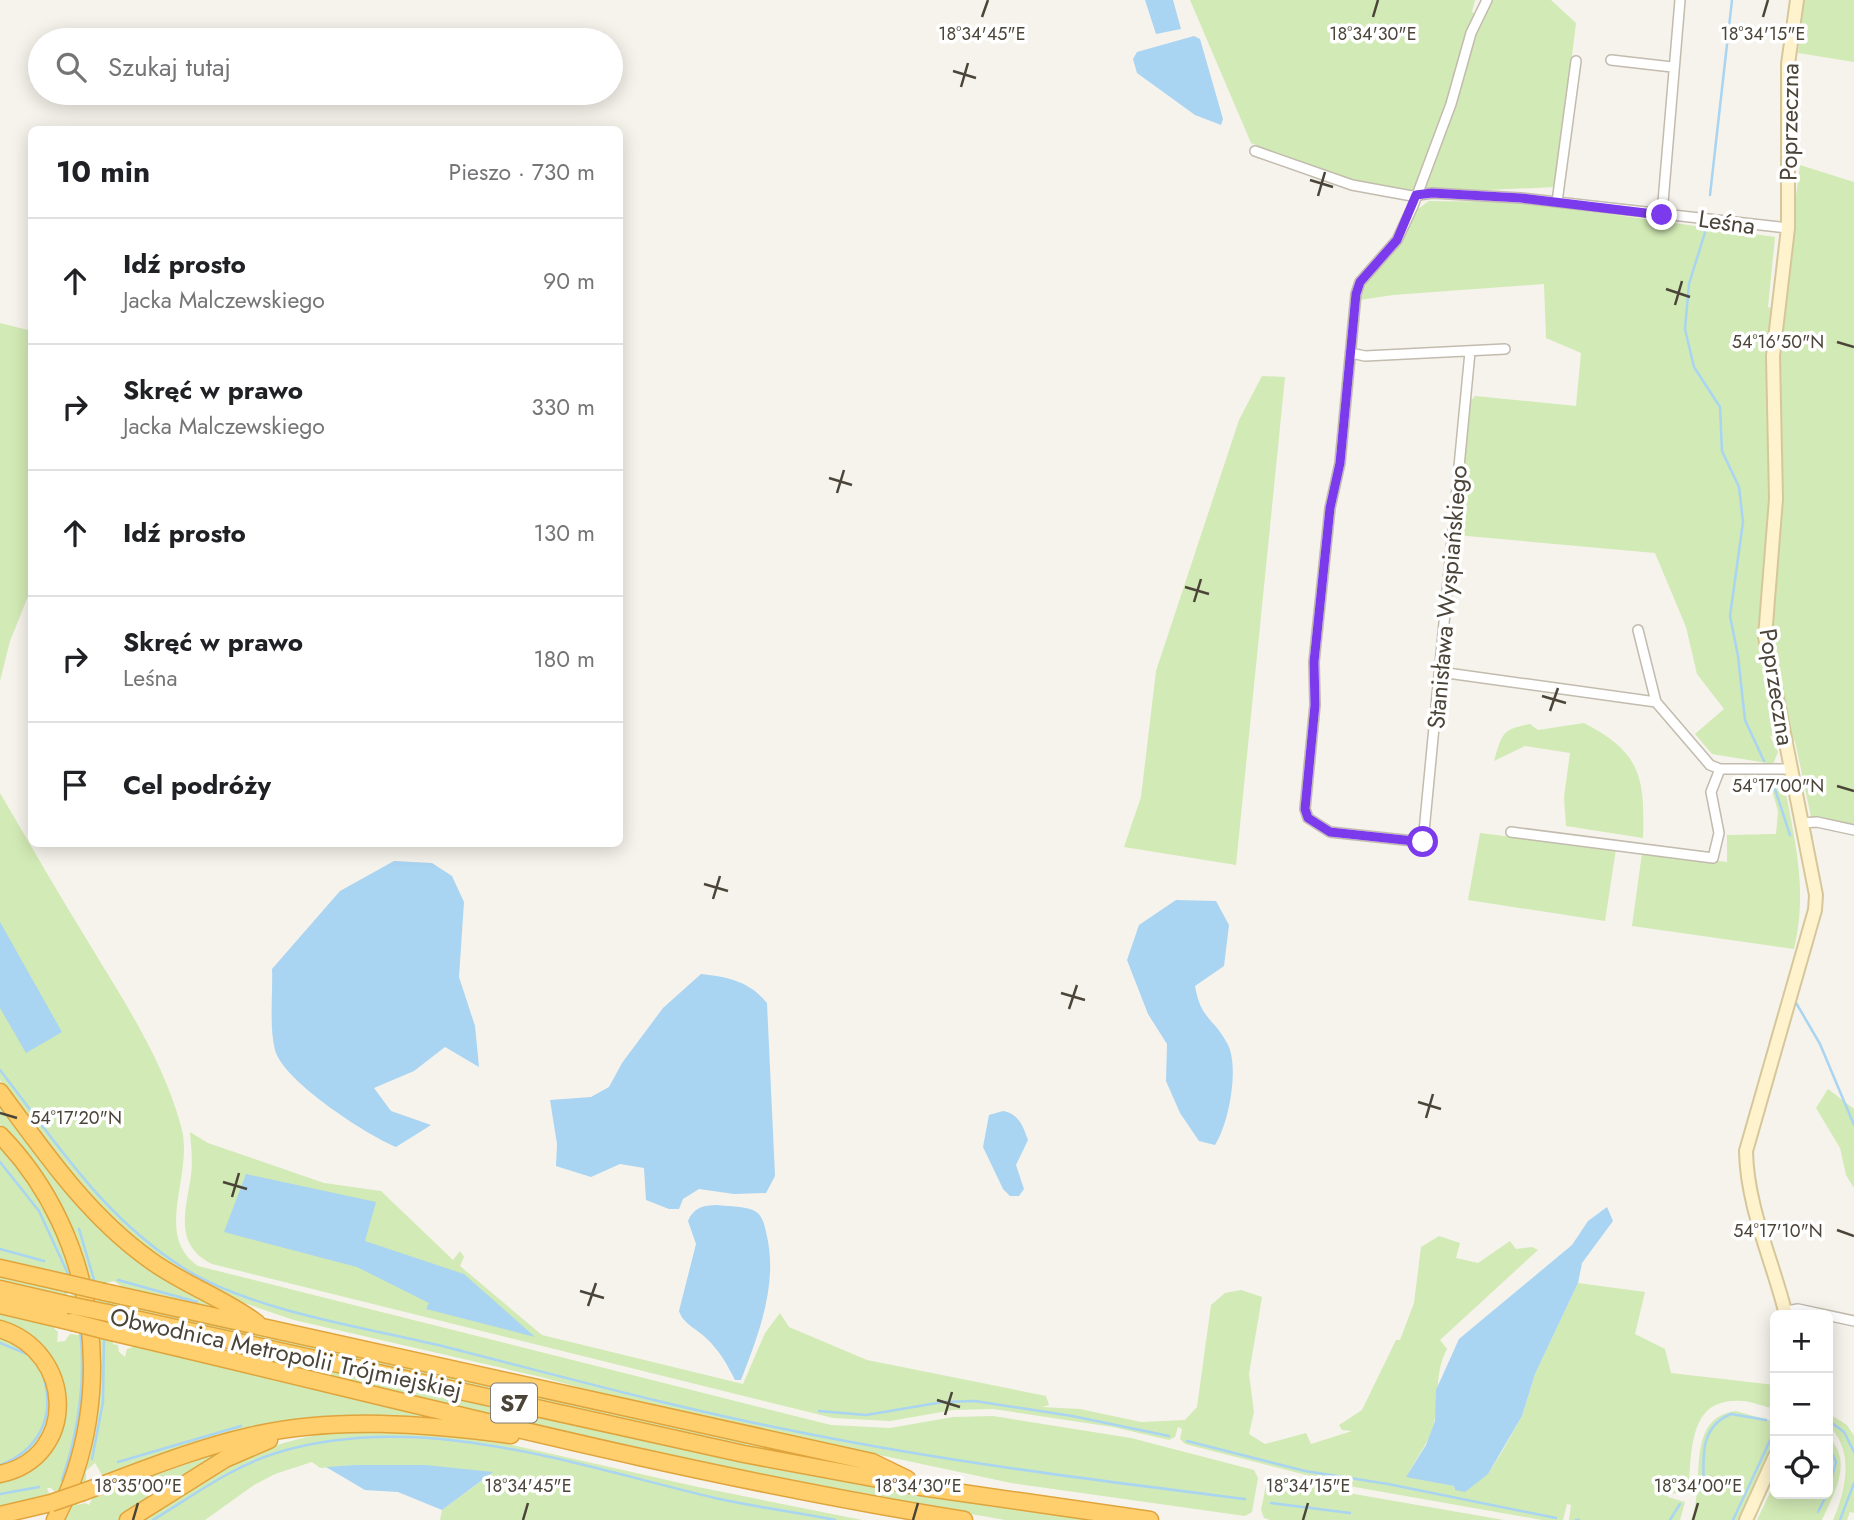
<!DOCTYPE html>
<html lang="pl">
<head>
<meta charset="utf-8">
<style>
	:root { --surface:#fff; --page:#f2f2f2; --text:#202124; --muted:#757577; --line:#e0e0e0 }
	body { margin:0; font-family:Jost,sans-serif; background:var(--page); color:var(--text) }
	.controls { position:absolute; right:21px; bottom:21px; display:grid; overflow:hidden; border-radius:10px; box-shadow:0 4px 18px #0003 }
	.controls button { width:63px; height:63px; display:grid; place-items:center; padding:0; border:0; border-bottom:2px solid var(--line); background:var(--surface); color:var(--text); font:35px sans-serif }
	.stop { position:absolute; width:21px; height:21px; margin:-16px; border:5px solid #7c3aed; border-radius:50%; background:#fff }
	.stop.end { background:#7c3aed; border-color:#fff; box-shadow:0 2px 7px #0008 }
	.list { margin:0; padding:0; list-style:none }
	h2 { display:flex; justify-content:space-between; align-items:center; height:91px; margin:0; padding:0 28px; font-size:30px }
	h2 small { font-size:23px; font-weight:400; color:var(--muted) }
	.list li { display:grid; grid-template-columns:46px 1fr auto; gap:21px; align-items:center; box-sizing:border-box; height:126px; padding:0 28px; border-top:2px solid var(--line) }
	.list b { display:block; font-size:26px; white-space:nowrap }
	.list p { margin:0; font-size:23px; white-space:nowrap; color:var(--muted) }
	.list em { font-size:23px; font-style:normal; color:var(--muted) }
	.icon { flex:none; width:38px; height:38px; fill:none; stroke:currentColor; stroke-width:2; stroke-linecap:round; stroke-linejoin:round }
	.map { position:relative; flex:none; width:1854px; height:1520px; overflow:hidden }
	.search { position:absolute; background:var(--surface); box-shadow:0 4px 18px #0003; left:28px; top:28px; width:595px; height:77px; display:flex; align-items:center; gap:18px; box-sizing:border-box; padding:0 24px; border-radius:38px; color:var(--muted); font-size:26px }
	.panel { position:absolute; background:var(--surface); box-shadow:0 4px 18px #0003; left:28px; top:126px; width:595px; height:721px; border-radius:10px }
	.map>svg:first-child { display:block }
	.green { fill:#d2eab5 }
	.water { fill:#a9d4f2 }
	.lines { fill:none; stroke-linecap:round; stroke-linejoin:round }
	.stream { stroke:#a9d4f2; stroke-width:2.5 }
	.street-casing { stroke:#c2bbae; stroke-width:12 }
	.secondary-casing { stroke:#d6c79b; stroke-width:16 }
	.highway-casing { stroke:#e0a43c; stroke-width:19 }
	.street { stroke:#fff; stroke-width:9 }
	.secondary { stroke:#fff3cd; stroke-width:12 }
	.highway { stroke:#ffcf6e; stroke-width:16 }
	.highway-bridge-casing { stroke:#e0a43c; stroke-width:19; stroke-linecap:butt }
	.highway-bridge { stroke:#ffcf6e; stroke-width:16 }
	.route { stroke:#7c3aed; stroke-width:9 }
	.ticks { fill:none; stroke:#4b4439; stroke-width:2.5 }
	.labels { text-anchor:middle; dominant-baseline:central; stroke-width:7; stroke-linejoin:round; paint-order:stroke }
	.shield { fill:#fff; stroke:#817c74; stroke-width:2 }
	.shield-label { font-size:23px; font-weight:bold; fill:#4b4439 }
	.street-label { font-size:24px; fill:#4b4439; stroke:#fff }
	.ticks-label { font-size:18px; text-anchor:middle; fill:#4b4439; stroke:#fff; stroke-width:7; stroke-linejoin:round; paint-order:stroke }
</style>
</head>
<body>
<div class="map">
<svg width="1854" height="1520" viewBox="0 0 1854 1520">
	<rect width="100%" height="100%" fill="#f6f3ec"/>
	<path class="green" d="M1190,0H1475L1472,12L1481,17L1489,0H1551L1576,23L1556,187L1443,192L1415,187L1413,196L1332,178L1251,143Z
		M1804,0H1854V62L1798,53Z
		M1800,165L1854,182V824L1811,817L1795,741L1770,736L1778,752L1773,764L1712,754L1695,734L1724,709L1697,674L1686,627L1655,553L1456,535L1470,402L1475,396L1576,406L1581,353L1546,338L1544,284L1393,295L1360,300L1367,282L1392,252L1418,209L1429,201L1522,202L1775,237L1768,307L1781,312Z
		M0,323L32,331L31,589L10,641L0,681Z
		M1262,376L1285,377L1236,865L1124,847L1141,797L1156,671L1239,420Z
		M1584,723C1641,752 1645,778 1643,838L1566,826L1564,797L1570,753L1525,746L1494,761C1502,734 1502,729 1530,724L1538,730Z
		M1770,782L1784,783C1795,842 1808,889 1794,949L1632,926L1642,853L1727,862V835L1776,834L1778,812Z
		M0,793C30,844 59,895 90,945C125,1003 163,1060 181,1126C195,1174 152,1234 198,1266L831,1425L890,1428L953,1417L993,1416L1131,1438L1254,1470L1258,1478L1252,1512L1245,1516L1011,1483L636,1403L541,1377L294,1320L238,1301L167,1263L115,1222L84,1189L0,1080Z
		M1480,833L1616,849L1605,921L1468,900Z
		M1828,1089L1854,1109V1188L1846,1175L1840,1148L1816,1108Z
		M0,1101L78,1202L236,1314L125,1289L114,1281L102,1284L868,1467L869,1470L726,1442L106,1305L109,1319L1112,1520H1005L734,1472L110,1326L113,1344L118,1345L119,1352L125,1357L127,1349L136,1346L429,1416L319,1419L108,1475H102L95,1463L86,1471V1483L77,1505L85,1503L89,1505L93,1497L235,1447L122,1520H64C127,1381 106,1236 0,1124Z
		M190,1132L208,1143L324,1183L381,1191L453,1260L460,1251L464,1257L460,1266L542,1335L743,1384L765,1333L780,1313L789,1327L867,1360L1046,1396L1049,1405L1042,1407L1080,1409L1141,1422L1185,1420L1197,1407L1211,1305L1225,1293L1241,1290L1262,1297L1249,1374L1254,1412L1249,1434L1265,1444L1306,1433L1311,1444L1352,1431L1342,1430L1339,1425L1362,1410L1396,1340H1400L1414,1303L1421,1247L1439,1236L1460,1243L1456,1258L1478,1263L1510,1241L1516,1249L1532,1247L1538,1250L1440,1340L1447,1349C1434,1373 1440,1398 1434,1423C1429,1443 1416,1458 1407,1476L1454,1486L1455,1490L1488,1474L1503,1450L1522,1416L1535,1374L1578,1283L1645,1292L1635,1334L1665,1349L1671,1373L1775,1385V1409C1765,1407 1754,1402 1743,1401C1686,1396 1693,1454 1688,1490L1682,1494L1668,1493V1497L1685,1502L1680,1520H1569L1571,1505L1567,1504L1563,1520H1542L1349,1486L1185,1444L1180,1439L1182,1429L1178,1427L1175,1437L1169,1440L1113,1427L993,1409L953,1410L890,1421L833,1418L212,1264C173,1245 186,1210 191,1176C193,1161 191,1146 190,1132Z
		M0,1142L49,1210L79,1292L86,1394L73,1462L49,1520H46L56,1493L51,1488H47L49,1493L44,1497L0,1510V1480L39,1460L59,1375L53,1362L0,1324V1312L52,1326L58,1332L57,1342L65,1341L70,1334L79,1335L68,1275L0,1263Z
		M0,1271L66,1286L68,1296L0,1283Z
		M0,1333L12,1338L46,1368L53,1414L36,1450L0,1471Z
		M1736,1411L1775,1422C1775,1457 1756,1488 1741,1520H1691C1707,1485 1683,1418 1736,1411Z
		M1828,1413L1847,1425L1854,1436V1513L1850,1512L1847,1520H1833C1847,1488 1854,1449 1828,1425Z
		M345,1431H413L486,1439L698,1487L862,1520H440L442,1510L492,1473L355,1465L320,1468L312,1462L275,1474L254,1485L205,1520H137C210,1474 255,1441 345,1431Z
		M1828,1437C1854,1461 1834,1493 1822,1520H1757L1775,1482V1494H1828Z
		M1275,1476L1354,1494L1504,1520H1270L1264,1518L1261,1510L1267,1480Z"/>
	<path class="water" d="M1145,0H1173L1181,29L1156,34Z
		M1194,36L1200,39L1223,119L1221,125L1195,115L1137,73L1133,59L1137,52Z
		M394,861L432,863L452,876L464,902L459,977L475,1026L479,1067L445,1047L414,1071L374,1088L391,1111L431,1125L396,1147C367,1135 283,1081 275,1050C269,1026 273,994 272,969L340,891Z
		M1176,900L1216,901L1229,925L1224,966L1195,986C1201,1020 1213,1017 1227,1043C1240,1065 1229,1124 1215,1145L1199,1141L1180,1113L1166,1081L1167,1044L1148,1014L1127,960L1139,925Z
		M0,922L62,1032L26,1053L0,1008Z
		M701,974C728,977 749,981 767,1003L775,1176L766,1193L734,1194L699,1189L683,1199L679,1209H669L646,1200L644,1168L620,1164L591,1177L556,1166L557,1144L550,1100L591,1097L609,1087L622,1063L663,1008Z
		M1003,1111C1019,1114 1023,1126 1028,1140L1016,1165L1024,1189L1019,1196H1010L1003,1189L983,1147L989,1115Z
		M246,1174L376,1202L365,1241L464,1274L535,1337L426,1309L429,1303L357,1267L224,1232Z
		M715,1205C726,1206 743,1206 753,1210C762,1214 764,1223 766,1232C779,1283 759,1333 741,1380H735C727,1364 719,1350 706,1338C696,1328 683,1324 679,1311L696,1244L688,1221C694,1208 701,1206 715,1205Z
		M1607,1207L1613,1221L1582,1263L1578,1283L1535,1374L1522,1416L1488,1474L1465,1492L1455,1490L1454,1486L1406,1477L1426,1445L1435,1421L1436,1390L1459,1339L1572,1245L1588,1221Z
		M355,1465H425L493,1472L442,1510L398,1492L365,1490L326,1467Z"/>
	<g class="lines">
		<path class="stream" d="M1710,195L1732,0
			M1707,226L1689,284L1685,329L1694,367L1720,407L1722,451L1739,487L1743,522L1730,616L1738,656L1745,720L1764,761
			M1771,777L1790,835
			M1811,834L1812,846
			M1802,978L1795,1001L1820,1044L1854,1125
			M0,1070C58,1145 103,1217 185,1269C252,1311 368,1328 446,1347C564,1377 680,1409 799,1432C947,1462 1095,1480 1245,1499
			M0,1162L39,1211L70,1278
			M79,1229L95,1283
			M0,1249L44,1261
			M118,1280L197,1302
			M0,1343L27,1354
			M819,1411L866,1415L943,1402L975,1401L1072,1416L1169,1436
			M1828,1420L1844,1432L1854,1452
			M1187,1441L1305,1471L1388,1484L1556,1518
			M1828,1444L1836,1462L1828,1492
			M92,1459L103,1402L104,1338
			M118,1462L241,1426
			M0,1465C38,1451 55,1418 44,1379
			M62,1480C79,1430 86,1382 80,1329
			M1704,1489C1703,1458 1699,1427 1731,1414L1766,1420
			M0,1494L39,1487
			M1271,1503L1350,1513
			M1818,1512L1827,1494
			M153,1520C191,1497 230,1468 273,1454C419,1408 574,1465 715,1498C755,1507 795,1512 835,1520
			M1576,1520H1579
			M1670,1520L1680,1504
			M1733,1520L1774,1432
			M1840,1520L1854,1483"/>
		<g class="street-casing">
			<path id="street" d="M1611,60L1672,67
				M1255,151L1352,185L1412,196L1432,193L1521,198L1788,228
				M1557,202L1576,61
				M1662,214L1680,0
				M1470,352L1423,842L1330,832L1308,818L1305,809L1315,705L1314,662L1330,508L1340,463L1356,294L1360,282L1397,240L1413,206L1451,104L1471,33L1487,0
				M1351,353L1365,356L1505,349
				M1638,630L1656,702L1710,765L1720,769H1790
				M1440,672L1656,702
				M1801,823L1817,822L1854,830
				M1511,832L1713,858L1719,833L1711,792L1720,769
				M1786,1311L1798,1309L1854,1321"/>
		</g>
		<g class="secondary-casing">
			<path id="secondary" d="M1786,1315C1773,1261 1747,1208 1746,1151L1815,910L1816,895L1765,637L1776,499L1773,356L1788,228V64L1797,0
				M1746,1520L1775,1456"/>
		</g>
		<g class="highway-casing">
			<path id="highway" d="M0,1092C45,1153 88,1216 150,1260C184,1285 224,1298 257,1323
				M0,1135C98,1235 120,1396 55,1520
				M0,1268L66,1283
				M0,1289L69,1305
				M104,1292L872,1462L907,1479
				M0,1305L72,1322
				M108,1313L744,1454L921,1487L1150,1520
				M0,1329C75,1352 79,1457 0,1474
				M111,1332C394,1398 677,1474 964,1520
				M83,1492C138,1472 193,1449 250,1436C336,1416 425,1424 511,1435
				M0,1515L51,1503
				M128,1520L225,1459L269,1440"/>
		</g>
		<use href="#street" class="street"/>
		<use href="#secondary" class="secondary"/>
		<use href="#highway" class="highway"/>
		<g class="highway-bridge-casing">
			<path id="highway-bridge" d="M66,1283L104,1292
				M69,1305L108,1313
				M72,1322L111,1332
				M51,1503L83,1492"/>
		</g>
		<use href="#highway-bridge" class="highway-bridge"/>
	</g>
	<g class="lines">
		<path class="route" d="M1423,842L1330,832L1308,818L1305,809L1315,705L1314,662L1330,508L1340,463L1356,294L1360,282L1397,240L1416,195L1432,193L1521,198L1662,215"/>
	</g>
	<path class="ticks" d="M982,17L988,0M1373,17L1378,0M1763,17L1768,0M953,71L976,78M961,87L968,63M1310,180L1333,187M1318,196L1325,172M1666,289L1690,297M1675,305L1682,281M1837,342L1854,347M829,478L852,485M837,493L844,470M1185,587L1209,594M1194,602L1201,579M1542,696L1566,703M1550,711L1558,688M1837,786L1854,791M704,884L728,891M713,899L720,876M1061,993L1085,1000M1069,1009L1077,985M1418,1102L1441,1109M0,1113L17,1118M1426,1118L1433,1094M223,1182L247,1189M232,1197L239,1173M1837,1230L1854,1236M580,1291L604,1298M588,1306L596,1283M937,1400L960,1407M945,1415L952,1392M133,1520L138,1503M523,1520L528,1503M913,1520L918,1503M1303,1520L1308,1503M1693,1520L1698,1503"/>
	<g class="labels">
		<rect class="shield" x="491" y="1383.5" width="46" height="39" rx="5"/>
		<g class="shield-label">
			<text x="514" y="1403">S7</text>
		</g>
		<g class="street-label">
			<text transform="translate(1789 122) rotate(-89)">Poprzeczna</text>
			<text transform="translate(1727 222) rotate(8)">Leśna</text>
			<text transform="translate(1447 597) rotate(-85)">Stanisława Wyspiańskiego</text>
			<text transform="translate(1777 687) rotate(81)">Poprzeczna</text>
			<text transform="translate(286 1353) rotate(12)">Obwodnica Metropolii Trójmiejskiej</text>
		</g>
	</g>
	<g class="ticks-label">
		<text x="982" y="40">18°34'45"E</text>
		<text x="1373" y="40">18°34'30"E</text>
		<text x="1763" y="40">18°34'15"E</text>
		<text x="1778" y="348">54°16'50"N</text>
		<text x="1778" y="792">54°17'00"N</text>
		<text x="76" y="1124">54°17'20"N</text>
		<text x="1778" y="1237">54°17'10"N</text>
		<text x="138" y="1492">18°35'00"E</text>
		<text x="528" y="1492">18°34'45"E</text>
		<text x="918" y="1492">18°34'30"E</text>
		<text x="1308" y="1492">18°34'15"E</text>
		<text x="1698" y="1492">18°34'00"E</text>
	</g>
</svg>
<div class="controls">
<button>+</button>
<button>−</button>
<button><svg class="icon" aria-label="locate" viewBox="0 0 24 24"><circle cx="12" cy="12" r="6"/><path d="M12 2v4M12 18v4M2 12h4M18 12h4"/></svg></button>
</div>
<div class="stop" style="left:1423px;top:842px"></div>
<div class="stop end" style="left:1662px;top:215px"></div>
<div class="search"><svg class="icon" aria-label="search" viewBox="0 0 24 24"><circle cx="10" cy="10" r="6"/><path d="M15 15l6 6"/></svg>Szukaj tutaj</div>
<section class="panel">
<h2>10 min<small>Pieszo · 730 m</small></h2>
<ul class="list">
<li><svg class="icon" aria-label="ahead" viewBox="0 0 24 24"><path d="M12 20V5M6 11l6-6 6 6"/></svg><div><b>Idź prosto</b><p>Jacka Malczewskiego</p></div><em>90 m</em></li>
<li><svg class="icon" aria-label="right" viewBox="0 0 24 24"><path d="M7 20v-9h11M14 6l5 5-5 5"/></svg><div><b>Skręć w prawo</b><p>Jacka Malczewskiego</p></div><em>330 m</em></li>
<li><svg class="icon" aria-label="ahead" viewBox="0 0 24 24"><path d="M12 20V5M6 11l6-6 6 6"/></svg><div><b>Idź prosto</b></div><em>130 m</em></li>
<li><svg class="icon" aria-label="right" viewBox="0 0 24 24"><path d="M7 20v-9h11M14 6l5 5-5 5"/></svg><div><b>Skręć w prawo</b><p>Leśna</p></div><em>180 m</em></li>
<li><svg class="icon" aria-label="arrive" viewBox="0 0 24 24"><path d="M6 21V4h12l-3 4 3 4H6"/></svg><div><b>Cel podróży</b></div></li>
</ul>
</section>
</div>
</body>
</html>
